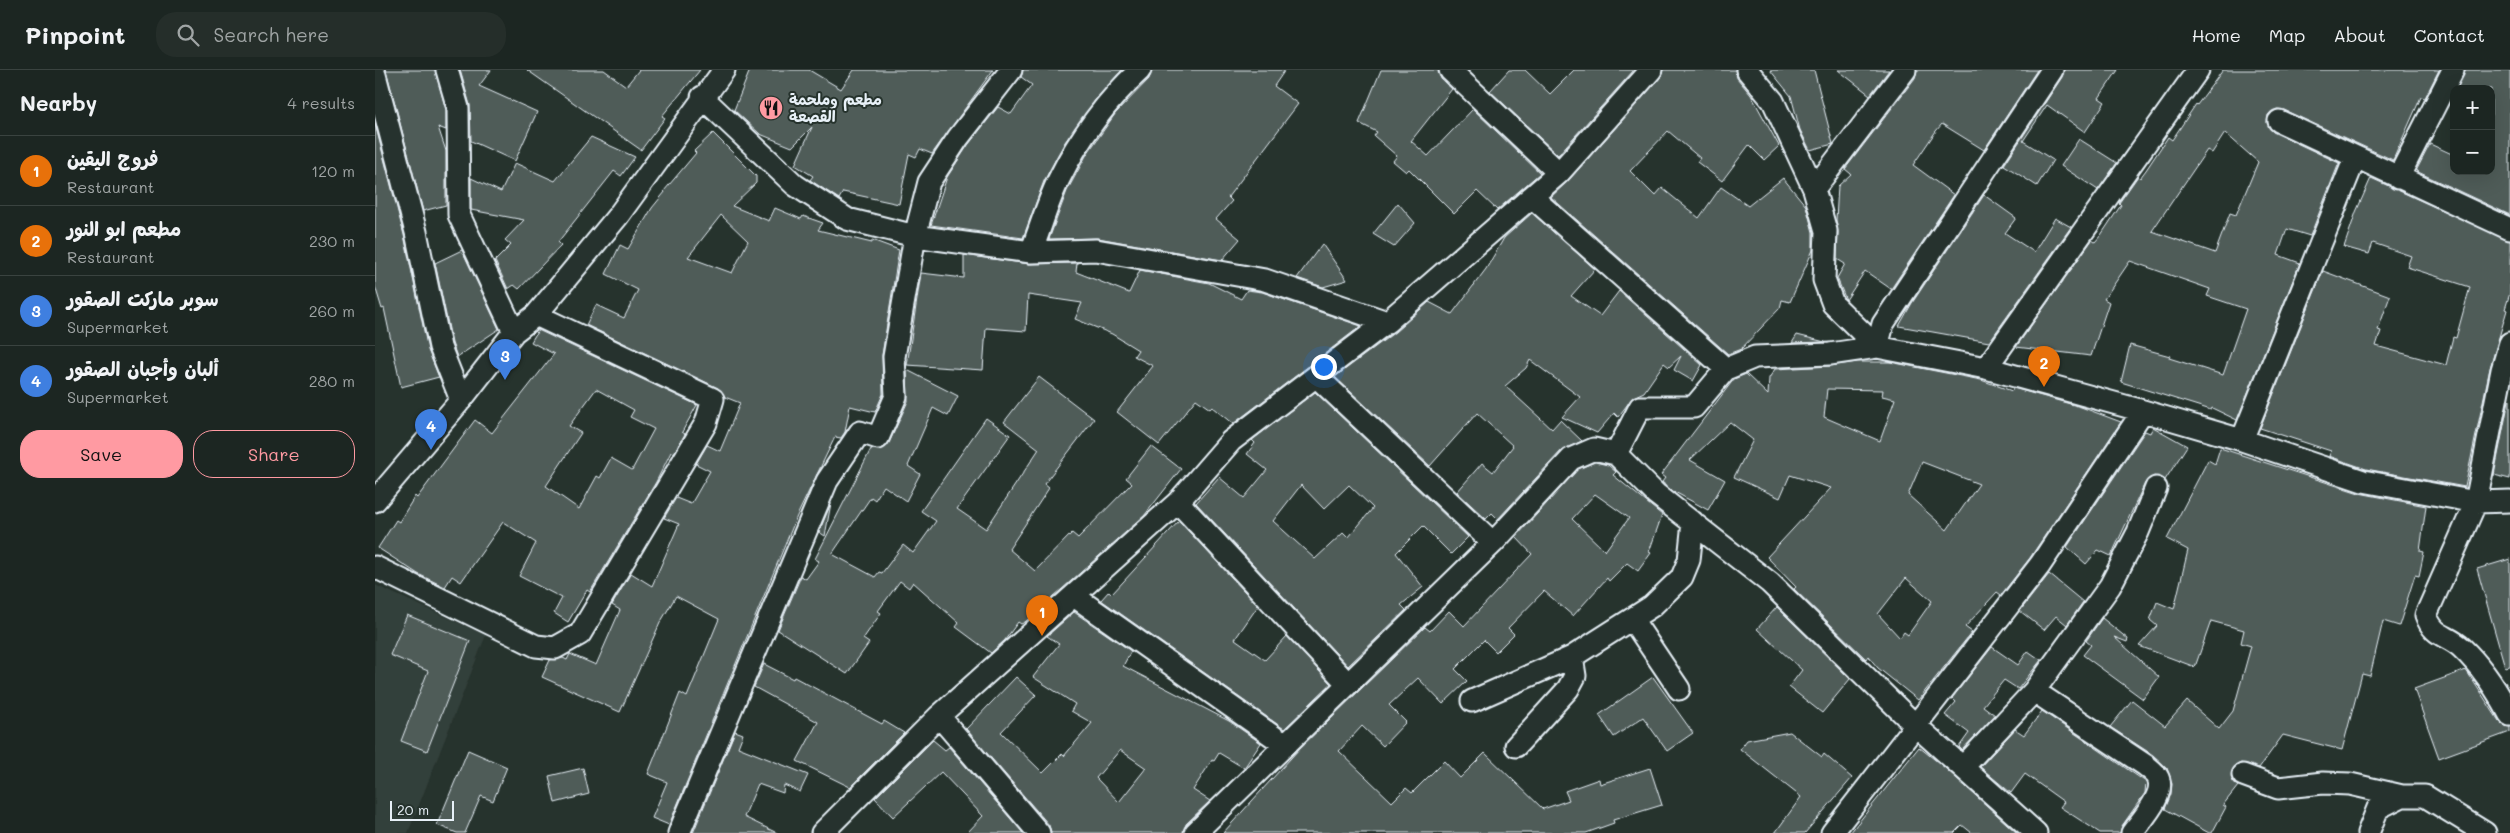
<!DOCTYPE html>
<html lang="en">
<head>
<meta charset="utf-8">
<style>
	:root { --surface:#1c2622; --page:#252e2a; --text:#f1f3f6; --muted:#a0a5a5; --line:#3a4340; --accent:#ff9aa2 }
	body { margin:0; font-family:Mali,"Playpen Sans Arabic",sans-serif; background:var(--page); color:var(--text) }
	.controls { position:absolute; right:15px; top:15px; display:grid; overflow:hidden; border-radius:10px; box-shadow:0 5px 20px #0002 }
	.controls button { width:45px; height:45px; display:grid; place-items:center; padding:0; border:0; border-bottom:1px solid var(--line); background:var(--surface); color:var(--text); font:25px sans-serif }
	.scale { position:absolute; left:15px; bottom:12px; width:64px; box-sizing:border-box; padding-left:5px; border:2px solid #e8f1f8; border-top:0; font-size:14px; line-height:18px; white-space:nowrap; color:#e8f1f8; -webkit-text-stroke:4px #26332d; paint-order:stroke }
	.you { position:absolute; left:948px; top:296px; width:18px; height:18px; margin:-12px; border:4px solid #fff; border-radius:50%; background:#1a73e8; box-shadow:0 0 0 8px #1a73e833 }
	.badge { display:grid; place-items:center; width:32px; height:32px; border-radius:50%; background:var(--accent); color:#fff; font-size:16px; font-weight:700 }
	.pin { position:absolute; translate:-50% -41px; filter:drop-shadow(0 1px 2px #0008) }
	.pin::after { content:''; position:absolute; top:26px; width:18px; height:15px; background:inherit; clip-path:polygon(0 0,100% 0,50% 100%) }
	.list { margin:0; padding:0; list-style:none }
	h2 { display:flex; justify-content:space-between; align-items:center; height:65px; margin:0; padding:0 20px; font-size:21px }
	h2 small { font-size:16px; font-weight:400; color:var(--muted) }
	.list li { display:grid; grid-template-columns:32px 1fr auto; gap:15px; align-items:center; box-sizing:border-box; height:70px; padding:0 20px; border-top:1px solid var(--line) }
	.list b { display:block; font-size:19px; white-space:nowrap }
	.list p { margin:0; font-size:16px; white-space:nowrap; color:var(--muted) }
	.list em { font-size:16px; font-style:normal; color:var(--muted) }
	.actions { display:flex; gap:10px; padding:15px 20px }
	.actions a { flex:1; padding:11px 0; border:1px solid var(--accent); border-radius:20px; text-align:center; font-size:18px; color:var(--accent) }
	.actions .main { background:var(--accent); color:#111 }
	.icon { flex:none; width:28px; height:28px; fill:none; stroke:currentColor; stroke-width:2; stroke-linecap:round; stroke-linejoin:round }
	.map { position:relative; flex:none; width:2135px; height:763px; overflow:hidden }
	header { display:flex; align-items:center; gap:30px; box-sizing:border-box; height:70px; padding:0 25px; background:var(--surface); border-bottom:1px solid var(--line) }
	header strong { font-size:24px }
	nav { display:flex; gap:28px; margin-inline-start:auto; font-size:18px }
	.search { width:350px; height:45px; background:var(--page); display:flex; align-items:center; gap:12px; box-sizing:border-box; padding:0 18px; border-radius:20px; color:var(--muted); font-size:19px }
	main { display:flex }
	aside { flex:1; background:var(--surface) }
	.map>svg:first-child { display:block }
	.built { fill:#333f3a }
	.building { fill:#505c59; stroke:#e8f1f8; fill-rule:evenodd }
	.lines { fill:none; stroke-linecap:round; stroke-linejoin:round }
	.minor-casing { stroke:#e8f1f8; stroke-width:25 }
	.minor { stroke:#26332d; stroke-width:21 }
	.labels { text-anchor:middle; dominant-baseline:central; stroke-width:4; stroke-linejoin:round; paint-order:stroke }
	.poi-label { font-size:15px; font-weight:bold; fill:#e8f1f8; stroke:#26332d; text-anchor:start }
</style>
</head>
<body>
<header>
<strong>Pinpoint</strong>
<div class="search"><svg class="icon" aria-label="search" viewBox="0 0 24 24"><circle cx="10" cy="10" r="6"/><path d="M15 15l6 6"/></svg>Search here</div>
<nav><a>Home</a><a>Map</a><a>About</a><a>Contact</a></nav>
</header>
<main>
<aside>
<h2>Nearby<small>4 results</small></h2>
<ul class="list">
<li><span class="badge" style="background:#e8710a">1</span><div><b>فروج اليقين</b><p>Restaurant</p></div><em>120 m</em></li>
<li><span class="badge" style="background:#e8710a">2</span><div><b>مطعم ابو النور</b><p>Restaurant</p></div><em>230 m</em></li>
<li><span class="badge" style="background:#3f7fe0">3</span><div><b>سوبر ماركت الصقور</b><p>Supermarket</p></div><em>260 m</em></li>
<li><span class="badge" style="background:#3f7fe0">4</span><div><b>ألبان وأجبان الصقور</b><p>Supermarket</p></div><em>280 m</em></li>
</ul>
<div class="actions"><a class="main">Save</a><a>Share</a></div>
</aside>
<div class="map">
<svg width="2135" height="763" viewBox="0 0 2135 763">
	<rect width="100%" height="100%" fill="#26332d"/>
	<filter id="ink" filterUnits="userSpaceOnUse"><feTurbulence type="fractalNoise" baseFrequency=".02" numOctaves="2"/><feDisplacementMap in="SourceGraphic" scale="10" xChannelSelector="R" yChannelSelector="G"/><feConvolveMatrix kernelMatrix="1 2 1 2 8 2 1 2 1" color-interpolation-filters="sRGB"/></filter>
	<g filter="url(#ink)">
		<path class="built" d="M0,515L111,565L33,763H0Z"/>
		<path class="building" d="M11,0H60L71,40V60L63,57L71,81V135L48,141Z
			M85,0H116L104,16L162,42L140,91L96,71L95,35Z
			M152,0H229L251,16L264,0H325L287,46L290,48L266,80Z
			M375,0H434L466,19L479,0H618L557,84L545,79L541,87L534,84L524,134L468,122L464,129L435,110L438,106L420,95L437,57L417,77L385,64L359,40Z
			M648,0H747L721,29L690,72L669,111L648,168L556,155L572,107L593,75L623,37L636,44L657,15L646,7Z
			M777,0H910L899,16L923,34L853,127L857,131L841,149L865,169L847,190L723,168L674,169L692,121L712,84L740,44L774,9Z
			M1006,0H1063L1066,9L1077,19L1036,71L1053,86L1098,39L1165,103L1122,140L1102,121L1079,144L1034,99L1031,102L1018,91L1022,86L999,66L1002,62L984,53Z
			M1134,0H1150L1175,24L1199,0H1259L1183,85L1115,21Z
			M1288,0H1360L1362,8L1376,25L1404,76L1389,90L1374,75L1347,111L1322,92L1325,88L1293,61L1255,101L1280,126L1287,118L1324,148L1346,117L1373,136L1408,108L1431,136L1438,162V180L1415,232L1407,230L1405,238L1366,279L1353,284L1176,127L1193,111L1285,8Z
			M1395,0H1439L1458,74L1435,80L1425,60L1416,26Z
			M1463,0H1514L1495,25Z
			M1542,0H1662L1609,80L1567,54L1561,61L1538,95L1579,125L1516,219L1490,201L1471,230L1462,208L1470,194L1462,189L1463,162L1461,150L1463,116L1476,104L1470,99L1540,8Z
			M1689,0H1743L1724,28L1730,32L1710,62L1672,35L1648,71L1678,90L1662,116L1629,95L1687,7Z
			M1848,0H2064L2050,28L2046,27L2018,90L1909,40L1902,39L1893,45L1892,53L1898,62L1964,93L1935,166L1912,159L1903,185L1925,193L1862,350L1837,338L1836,340L1746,312L1755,275L1795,286L1794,288L1848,305L1871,239L1832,226L1835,219L1755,191L1729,229L1734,232L1716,286L1641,277L1717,170L1720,172L1726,165L1746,135L1744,133L1763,106L1765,108L1771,100L1793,67L1797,70L1821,34L1822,35ZM1850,63L1883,92L1861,145L1855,143L1840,183L1777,161L1832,80L1837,83Z
			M2090,0H2135V145L2041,101L2055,74L2079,85V101H2116V19H2082Z
			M0,54L29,165L53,280L64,307L26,317L9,238L7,239L0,216Z
			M338,63L381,106V113L357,136L394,151L400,138L426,149L428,146L448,153L443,160L497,173V170L524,180L507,285L508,324L500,342L475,336L470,362L466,368L460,367L422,446L294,755L277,748L292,712L273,704L305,623L312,627L344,549L301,526L285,553L245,642L167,607L175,590L188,588L192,590L195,584L221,595L245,540L237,535L256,503L277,516L304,454L289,448L301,428L316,434L335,401L321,394L332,375L345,381L365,333L350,327L343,318L211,255L221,235L249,248L263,220L231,204L245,175L253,179L277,138L290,122L289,121L321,83L319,81ZM346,145L373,171L357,203L313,187Z
			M216,67L260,87L246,106L239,101L183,172L186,175L144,219L139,215L133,219L120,191L136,175L130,170L149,150L96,140V108L126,122L140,93L180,111Z
			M1704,69L1742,93L1723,120L1686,96Z
			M1996,108L2135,171V223L2130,239L2132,240L2115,298L2090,417L1991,399L1954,386L1956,381L1885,358L1948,201L2015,226L2003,260L2006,261L2001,276L2071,295L2078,267L2081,268L2095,217L2032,197L2036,186L1998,173L1994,184L1969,177L1981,142Z
			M1609,125L1641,148L1630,163L1659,182L1680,148L1696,157L1614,272L1524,256L1537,233Z
			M1023,133L1040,153L1019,177L998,164Z
			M1157,143L1220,199L1196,226L1225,246L1244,221L1327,295L1318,311L1299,300L1306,286L1294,297L1289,293L1269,322L1258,327L1243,347L1239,343L1222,363L1187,347L1205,327L1155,290L1151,298L1130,316L1177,359L1185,350L1207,371L1187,380L1123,449L1117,443L1111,449L1082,422L1107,393L1118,402L1138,376L1102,343L1055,396L960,307L1020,262L1054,232L1077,244L1111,199L1129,168Z
			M947,174L972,210L948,217L922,208Z
			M87,180L124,259L82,287L77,273L60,193Z
			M589,185L654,194L702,193L701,202L754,223L765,200L834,213L866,229L872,220L887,222L986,256L858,354L837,337L835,339L821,329L784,375L742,342L778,296L759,286L763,280L737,264L700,249L707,233L653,225L651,261L611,258L608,300L532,295L546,203L589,208Z
			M163,260L322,335L307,362L310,364L299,383L296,382L281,412L215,522L212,520L193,552L179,543L187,528L144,506L161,473L128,452L86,512L77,506L70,517L43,504L3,478L21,450L24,452L40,426L42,428L100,350L117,363L179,284L156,272ZM221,319L259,340L255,347L279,359L257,400L236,388L225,408L222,406L204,439L171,416L206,363L194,356Z
			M1422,265L1450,272L1417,273Z
			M1483,292H1515L1606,310L1637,321L1638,318L1706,337L1746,352L1655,488L1626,525L1622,522L1590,557L1597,562L1543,630L1503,598L1493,586L1491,589L1419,519L1421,517L1392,487L1456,418L1415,405L1405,428L1359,407L1378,370L1355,352L1315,390L1350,410L1333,440L1296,420L1287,412L1290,408L1286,405L1359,309L1371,304L1393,325L1394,308L1400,299L1456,296ZM1452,319L1508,320L1507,326L1520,329L1505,371L1449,347ZM1547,392L1604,414L1572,460L1533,425ZM1531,508L1557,531L1533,565L1529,562L1525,568L1503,544Z
			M532,300L583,326L573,346L558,338L533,396L545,404L531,431L509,416L500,430L496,427L457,484L500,507L504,502L507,503L528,475L538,483L561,451L546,441L611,348L635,365L582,439L611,459L664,379L629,352L664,307L719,349L669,414L674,418L634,479L660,501L697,463L703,468L757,413L751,408L776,376L806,399L769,446L650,552L646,554L643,552L630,570L616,583L581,557L584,553L538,512L534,518L525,511L503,541L506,543L488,569L494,573L472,604L403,560L426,506L431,509L444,491L440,489L496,379L506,380L514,373L533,331Z
			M940,322L1093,467L1076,484L1048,456L1021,483L1048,517L1026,535L1031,540L973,596L821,433L844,407L869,428L892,400L872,384L880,373L877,370ZM926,415L949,439L974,415L998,438L973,468L968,463L940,489L898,451Z
			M2134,330H2135V409L2119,405Z
			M1778,357L1812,376L1790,410L1779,406L1770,413L1736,486L1723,480L1711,494L1692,477L1770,361L1775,363Z
			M1845,378L1984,423L2051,436L2045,481L2049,482L2044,506L2040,505L2024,556L2008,551L1995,606L1987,604L1967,680L1908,665L1884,698L1866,693L1860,696L1856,707L1863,716L1848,735L1851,737L1837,763H1834L1790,739L1796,724L1797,714L1792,698L1778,685L1735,657L1757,630L1790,656L1812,631L1844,659L1858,641L1876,576L1866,573L1869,560L1836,551L1820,597L1764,576L1782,556L1775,550L1782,532L1799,539L1813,480L1792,469L1833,390L1840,394Z
			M1220,392L1233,395L1241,402L1238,405L1287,445L1274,482L1276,483L1263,501L1252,493L1234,511L1232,508L1198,546L1169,521L1133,558L1139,564L1121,582L1109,570L1080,599L1092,611L1068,634L1043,608L1014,635L1031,652L1008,676L987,656L964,681L1017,732L1031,718L1037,723L1069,691L1085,708L1110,683L1168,739L1194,730L1190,721L1224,709L1225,714L1275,698L1287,735L1238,750L1239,753L1211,763H848L925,678L1050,557L1055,561L1074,541L1089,556L1157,484L1141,467L1203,399ZM1220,424L1254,448L1230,481L1197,449Z
			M456,433L450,466L444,462Z
			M804,451L883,536L860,569L890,590L912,566L956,614L909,659L726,530L734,521L737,524Z
			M2135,489V596L2130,597L2102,499Z
			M1674,504L1708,532L1692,555L1681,546L1669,560L1645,541Z
			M1402,537L1475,609L1447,643L1414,617L1427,600L1382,559Z
			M699,542L756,581L748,596L854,651L886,673L869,698L844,683L839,691L837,690L818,720L835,731L811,754L808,763H676L674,755L591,659L641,607L661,625L626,662L668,703L687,684L689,686L717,653L696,641L700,634L658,607L684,574L672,566ZM745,680L771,698L744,732L721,708Z
			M32,545L95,571L52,681L26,671L53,601L15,585Z
			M1727,548L1753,569L1752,572L1739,567L1784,607L1768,629L1708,585L1716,575L1711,571Z
			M1617,577L1643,595L1653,581L1666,590L1643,619L1629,610L1608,636L1620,645L1587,680L1584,677L1594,663L1570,645L1581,632L1577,628Z
			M389,594L418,609L419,607L507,654L509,651L529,663L475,717L422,691L443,652L379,617Z
			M2091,600L2124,651L2135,657V662L2064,688L2039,619Z
			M1278,607L1318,663L1292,681L1268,647L1239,667L1224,645Z
			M1667,641L1771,712L1770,723L1747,756L1745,763H1725L1685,737L1689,732L1650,704L1636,723L1605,697L1640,659L1649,665Z
			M360,661L368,664L363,677L433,705L425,722L409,715L408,723L383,714L369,747L402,763H318Z
			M1415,662L1447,687L1449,684L1477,708L1430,763H1400L1426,727L1365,679L1372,670Z
			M558,670L570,680L574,677L648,763H592L608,746L566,702L518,747L500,728Z
			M1544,677L1569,697L1642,763H1597L1587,755L1579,763H1475Z
			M93,680L132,697L118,731L106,726L90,763H82L62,755Z
			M208,698L214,724L180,733L174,706Z"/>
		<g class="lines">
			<g class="minor-casing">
				<path id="minor" d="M72,0L83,38L84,145L139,262
					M1075,0L1184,103
					M1372,0L1398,31L1439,119L1451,161L1449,210L1458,234L1502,277
					M0,5L41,162L65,277L86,330
					M327,27L420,115L472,149L540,166L597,174L656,182L721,180L890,210L1012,252
					M1904,51L2135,159
					M2023,108L2078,0
					M1439,119L1530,0
					M1157,127L1351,299L1380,287L1455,284L1502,277L1611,298L1768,341L1867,370L1988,411L2101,432L2135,431
					M656,182C666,157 673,130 685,107C704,68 733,29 765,0
					M2135,273L2127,300L2101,432L2051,545C2059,568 2072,564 2087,578C2107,597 2122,620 2135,645
					M1502,277L1508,254L1677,0
					M1611,298L1823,0
					M941,306L1118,473
					M1867,370L1980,88
					M1241,384L1265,337H1319L1351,299
					M0,431L86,330L139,262L161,245L243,146L349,0
					M803,432L973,614
					M0,497L161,576L180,578L205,564L331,353L338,329L161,245
					M699,526L909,674
					M1257,549L1304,619
					M1659,621L1770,695C1774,698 1779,702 1782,706C1793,723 1766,750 1757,763
					M1097,631L1197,587L1277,536L1307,507L1314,490L1318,452
					M564,646L664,763
					M1141,676L1193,619L1200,606L1197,587
					M1588,697L1659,621L1735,516L1763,462L1781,418
					M1868,705L1903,718L1948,713L1975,714L2027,726
					M304,763L452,411L485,362L503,368L521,326L519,287L540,166L554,112L583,68L636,0
					M447,763L564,646L803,432L856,371L1012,252L1184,103L1276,0
					M820,763L1118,473L1196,389L1219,379L1241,384L1281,424L1395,513L1539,654L1661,763
					M1457,763L1665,495L1768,341
					M1993,763L2003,738L2027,726H2050L2110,763"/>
			</g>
			<use href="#minor" class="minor"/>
		</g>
	</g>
	<defs>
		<g id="restaurant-disc" transform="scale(1.25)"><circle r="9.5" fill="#ff9aa2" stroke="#26332d"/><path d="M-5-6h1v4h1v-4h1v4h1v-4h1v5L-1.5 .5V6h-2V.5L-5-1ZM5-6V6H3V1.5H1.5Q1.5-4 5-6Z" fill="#111"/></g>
	</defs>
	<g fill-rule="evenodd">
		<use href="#restaurant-disc" x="396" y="38"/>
	</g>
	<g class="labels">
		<g class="poi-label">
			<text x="414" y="29">مطعم وملحمة<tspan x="414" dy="17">القصعة</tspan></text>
		</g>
	</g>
</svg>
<div class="controls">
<button>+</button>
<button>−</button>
</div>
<div class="scale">20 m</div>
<div class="you"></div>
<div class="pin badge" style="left:667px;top:566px;background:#e8710a">1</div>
<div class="pin badge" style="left:1669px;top:317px;background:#e8710a">2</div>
<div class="pin badge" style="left:130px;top:310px;background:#3f7fe0">3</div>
<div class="pin badge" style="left:56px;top:380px;background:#3f7fe0">4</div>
</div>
</main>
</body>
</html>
